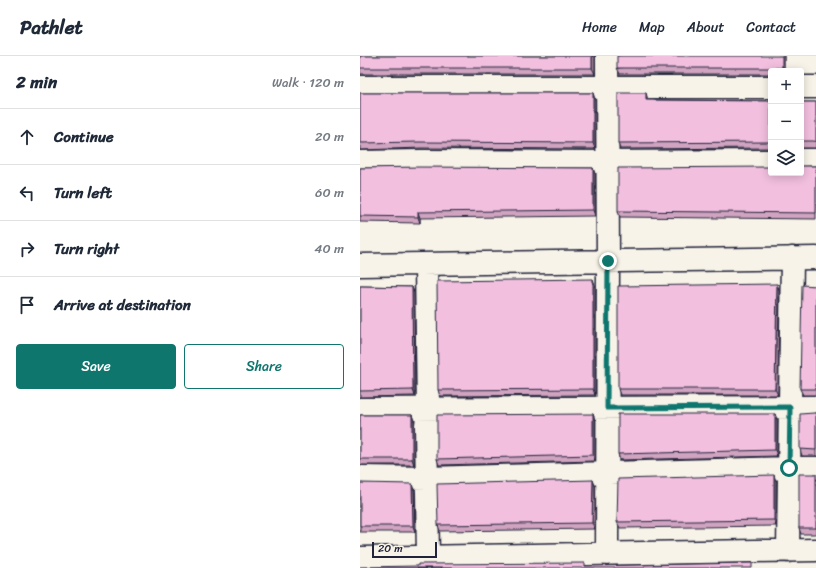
<!DOCTYPE html>
<html lang="en">
<head>
<meta charset="utf-8">
<style>
	:root { --surface:#fff; --page:#f2f2f3; --text:#1f2937; --muted:#747a83; --line:#e0e1e3; --accent:#0f766e }
	body { margin:0; font-family:Sriracha,sans-serif; background:var(--page); color:var(--text) }
	.controls { position:absolute; right:12px; top:12px; display:grid; overflow:hidden; border-radius:4px; box-shadow:0 2px 10px #0003 }
	.controls button { width:36px; height:36px; display:grid; place-items:center; padding:0; border:0; border-bottom:1px solid var(--line); background:var(--surface); color:var(--text); font:20px sans-serif }
	.scale { position:absolute; left:12px; bottom:10px; width:65px; box-sizing:border-box; padding-left:4px; border:2px solid #22223b; border-top:0; font-size:11px; line-height:14px; white-space:nowrap; color:#22223b; -webkit-text-stroke:3px #f7f3e8; paint-order:stroke }
	.stop { position:absolute; width:12px; height:12px; margin:-9px; border:3px solid #0f766e; border-radius:50%; background:#fff }
	.stop.end { background:#0f766e; border-color:#fff; box-shadow:0 1px 4px #0008 }
	.list { margin:0; padding:0; list-style:none }
	h2 { display:flex; justify-content:space-between; align-items:center; height:52px; margin:0; padding:0 16px; font-size:17px }
	h2 small { font-size:13px; font-weight:400; color:var(--muted) }
	.list li { display:grid; grid-template-columns:26px 1fr auto; gap:12px; align-items:center; box-sizing:border-box; height:56px; padding:0 16px; border-top:1px solid var(--line) }
	.list b { display:block; font-size:15px; white-space:nowrap }
	.list em { font-size:13px; font-style:normal; color:var(--muted) }
	.actions { display:flex; gap:8px; padding:12px 16px }
	.actions a { flex:1; padding:9px 0; border:1px solid var(--accent); border-radius:4px; text-align:center; font-size:14px; color:var(--accent) }
	.actions .main { background:var(--accent); color:#fff }
	.icon { flex:none; width:22px; height:22px; fill:none; stroke:currentColor; stroke-width:2; stroke-linecap:round; stroke-linejoin:round }
	.map { position:relative; flex:none; width:456px; height:512px; overflow:hidden }
	header { display:flex; align-items:center; gap:24px; box-sizing:border-box; height:56px; padding:0 20px; background:var(--surface); border-bottom:1px solid var(--line) }
	header strong { font-size:19px }
	nav { display:flex; gap:22px; margin-inline-start:auto; font-size:14px }
	main { display:flex }
	aside { flex:1; background:var(--surface) }
	.map>svg:first-child { display:block }
	.lines { fill:none; stroke-linecap:round; stroke-linejoin:round }
	.minor-casing { stroke:#22223b; stroke-width:25 }
	.minor { stroke:#f7f3e8; stroke-width:22 }
	.wall { fill:#d0a4c0; stroke:#22223b }
	.shaded-wall { fill:#a9869c; stroke:#22223b }
	.building { fill:#f2bfdf; stroke:#22223b }
	.route { stroke:#0f766e; stroke-width:5 }
</style>
</head>
<body>
<header>
<strong>Pathlet</strong>
<nav><a>Home</a><a>Map</a><a>About</a><a>Contact</a></nav>
</header>
<main>
<aside>
<h2>2 min<small>Walk · 120 m</small></h2>
<ul class="list">
<li><svg class="icon" aria-label="ahead" viewBox="0 0 24 24"><path d="M12 20V5M6 11l6-6 6 6"/></svg><div><b>Continue</b></div><em>20 m</em></li>
<li><svg class="icon" aria-label="left" viewBox="0 0 24 24"><path d="M17 20v-9H6M10 6l-5 5 5 5"/></svg><div><b>Turn left</b></div><em>60 m</em></li>
<li><svg class="icon" aria-label="right" viewBox="0 0 24 24"><path d="M7 20v-9h11M14 6l5 5-5 5"/></svg><div><b>Turn right</b></div><em>40 m</em></li>
<li><svg class="icon" aria-label="arrive" viewBox="0 0 24 24"><path d="M6 21V4h12l-3 4 3 4H6"/></svg><div><b>Arrive at destination</b></div></li>
</ul>
<div class="actions"><a class="main">Save</a><a>Share</a></div>
</aside>
<div class="map">
<svg width="456" height="512" viewBox="0 0 456 512">
	<rect width="100%" height="100%" fill="#f7f3e8"/>
	<filter id="ink" filterUnits="userSpaceOnUse"><feTurbulence type="fractalNoise" baseFrequency=".025" numOctaves="2"/><feDisplacementMap in="SourceGraphic" scale="8" xChannelSelector="R" yChannelSelector="G"/><feConvolveMatrix kernelMatrix="1 2 1 2 8 2 1 2 1" color-interpolation-filters="sRGB"/></filter>
	<g filter="url(#ink)">
		<g class="lines">
			<g class="minor-casing">
				<path id="minor" d="M247,0L248,205L247,498
					M0,31H411
					M441,31H456
					M441,104H456
					M0,106L61,105L247,106L411,105
					M66,208L68,353L66,369L68,501
					M0,209L456,202
					M0,353L456,351
					M0,421L67,422L429,412H456
					M428,495L432,202
					M0,502L456,494"/>
			</g>
			<use href="#minor" class="minor"/>
		</g>
		<path class="wall" d="M0,0H235V18H0Z
			M424,0V15H411V18H260L257,12Z
			M0,37H233L235,44V93L61,92L0,94Z
			M288,44L411,45V92L260,93L258,87Z
			M441,46H456V92H441Z
			M454,110H456V163L260,161L258,155L409,111Z
			M0,112H233L235,118V160L60,162V167L0,166Z
			M417,228L419,234L418,339H260L258,333Z
			M235,229V339L80,340L78,334Z
			M0,230L52,231L54,237L55,340L0,341Z
			M456,230V339H443L440,333Z
			M454,357H456V400H442L440,393Z
			M233,358L235,364V405L79,409L77,403Z
			M415,358L417,364V400L260,404L258,398Z
			M0,359H52L54,365V409H0Z
			M454,418H456V478H441L439,472Z
			M233,424L235,430V473L80,475L78,469Z
			M416,425V470L260,472L257,466Z
			M0,427L54,434L55,476H0Z"/>
		<path class="shaded-wall" d="M232,0H235V18L232,12Z
			M422,0H424V15H423L422,12Z
			M233,37L235,44V93L233,87Z
			M286,37L288,44V50L286,44Z
			M233,112L235,118V160L233,154Z
			M58,156L60,162V167L58,161Z
			M233,223L235,229V339L233,333Z
			M417,228L419,234L418,339L415,333Z
			M52,231L54,237L55,340L53,334Z
			M233,358L235,364V405L233,399Z
			M415,358L417,364V400L415,394Z
			M52,359L54,365V409L52,403Z
			M414,419L416,425V470L414,464Z
			M233,424L235,430V473L232,467Z
			M52,428L54,434L55,476L53,470Z"/>
		<path class="building" d="M0,0H232V12H0Z
			M257,0H422V12H257Z
			M0,37H233V87L59,86L0,87Z
			M258,37H286V44L411,45V87L409,86L258,87Z
			M441,46H456V86L454,85H441Z
			M441,110H456V157L258,155V112L409,111H411V117H441Z
			M59,111L233,112V154L58,156V161L0,160V112Z
			M233,223V333L78,334L77,225Z
			M417,228L415,333H258V230Z
			M442,229L456,230V333H440Z
			M0,230L52,231L53,334L0,335Z
			M454,357H456V394L440,393V358Z
			M233,358V399L77,403V359Z
			M258,358H415V394L258,398Z
			M0,359H52V403H0Z
			M439,418H456V472H439Z
			M414,419V464L257,466L258,423Z
			M233,424L232,467L78,469L77,428Z
			M0,427L52,428L53,470H0Z
			M225,507V510L392,507V512H0V511L58,510V508Z"/>
	</g>
	<g class="lines" filter="url(#ink)">
		<path class="route" d="M248,205L247,352L430,351L429,412"/>
	</g>
</svg>
<div class="controls">
<button>+</button>
<button>−</button>
<button><svg class="icon" aria-label="layers" viewBox="0 0 24 24"><path d="M12 4l9 5-9 5-9-5zM3 14l9 5 9-5"/></svg></button>
</div>
<div class="scale">20 m</div>
<div class="stop" style="left:429px;top:412px"></div>
<div class="stop end" style="left:248px;top:205px"></div>
</div>
</main>
</body>
</html>
